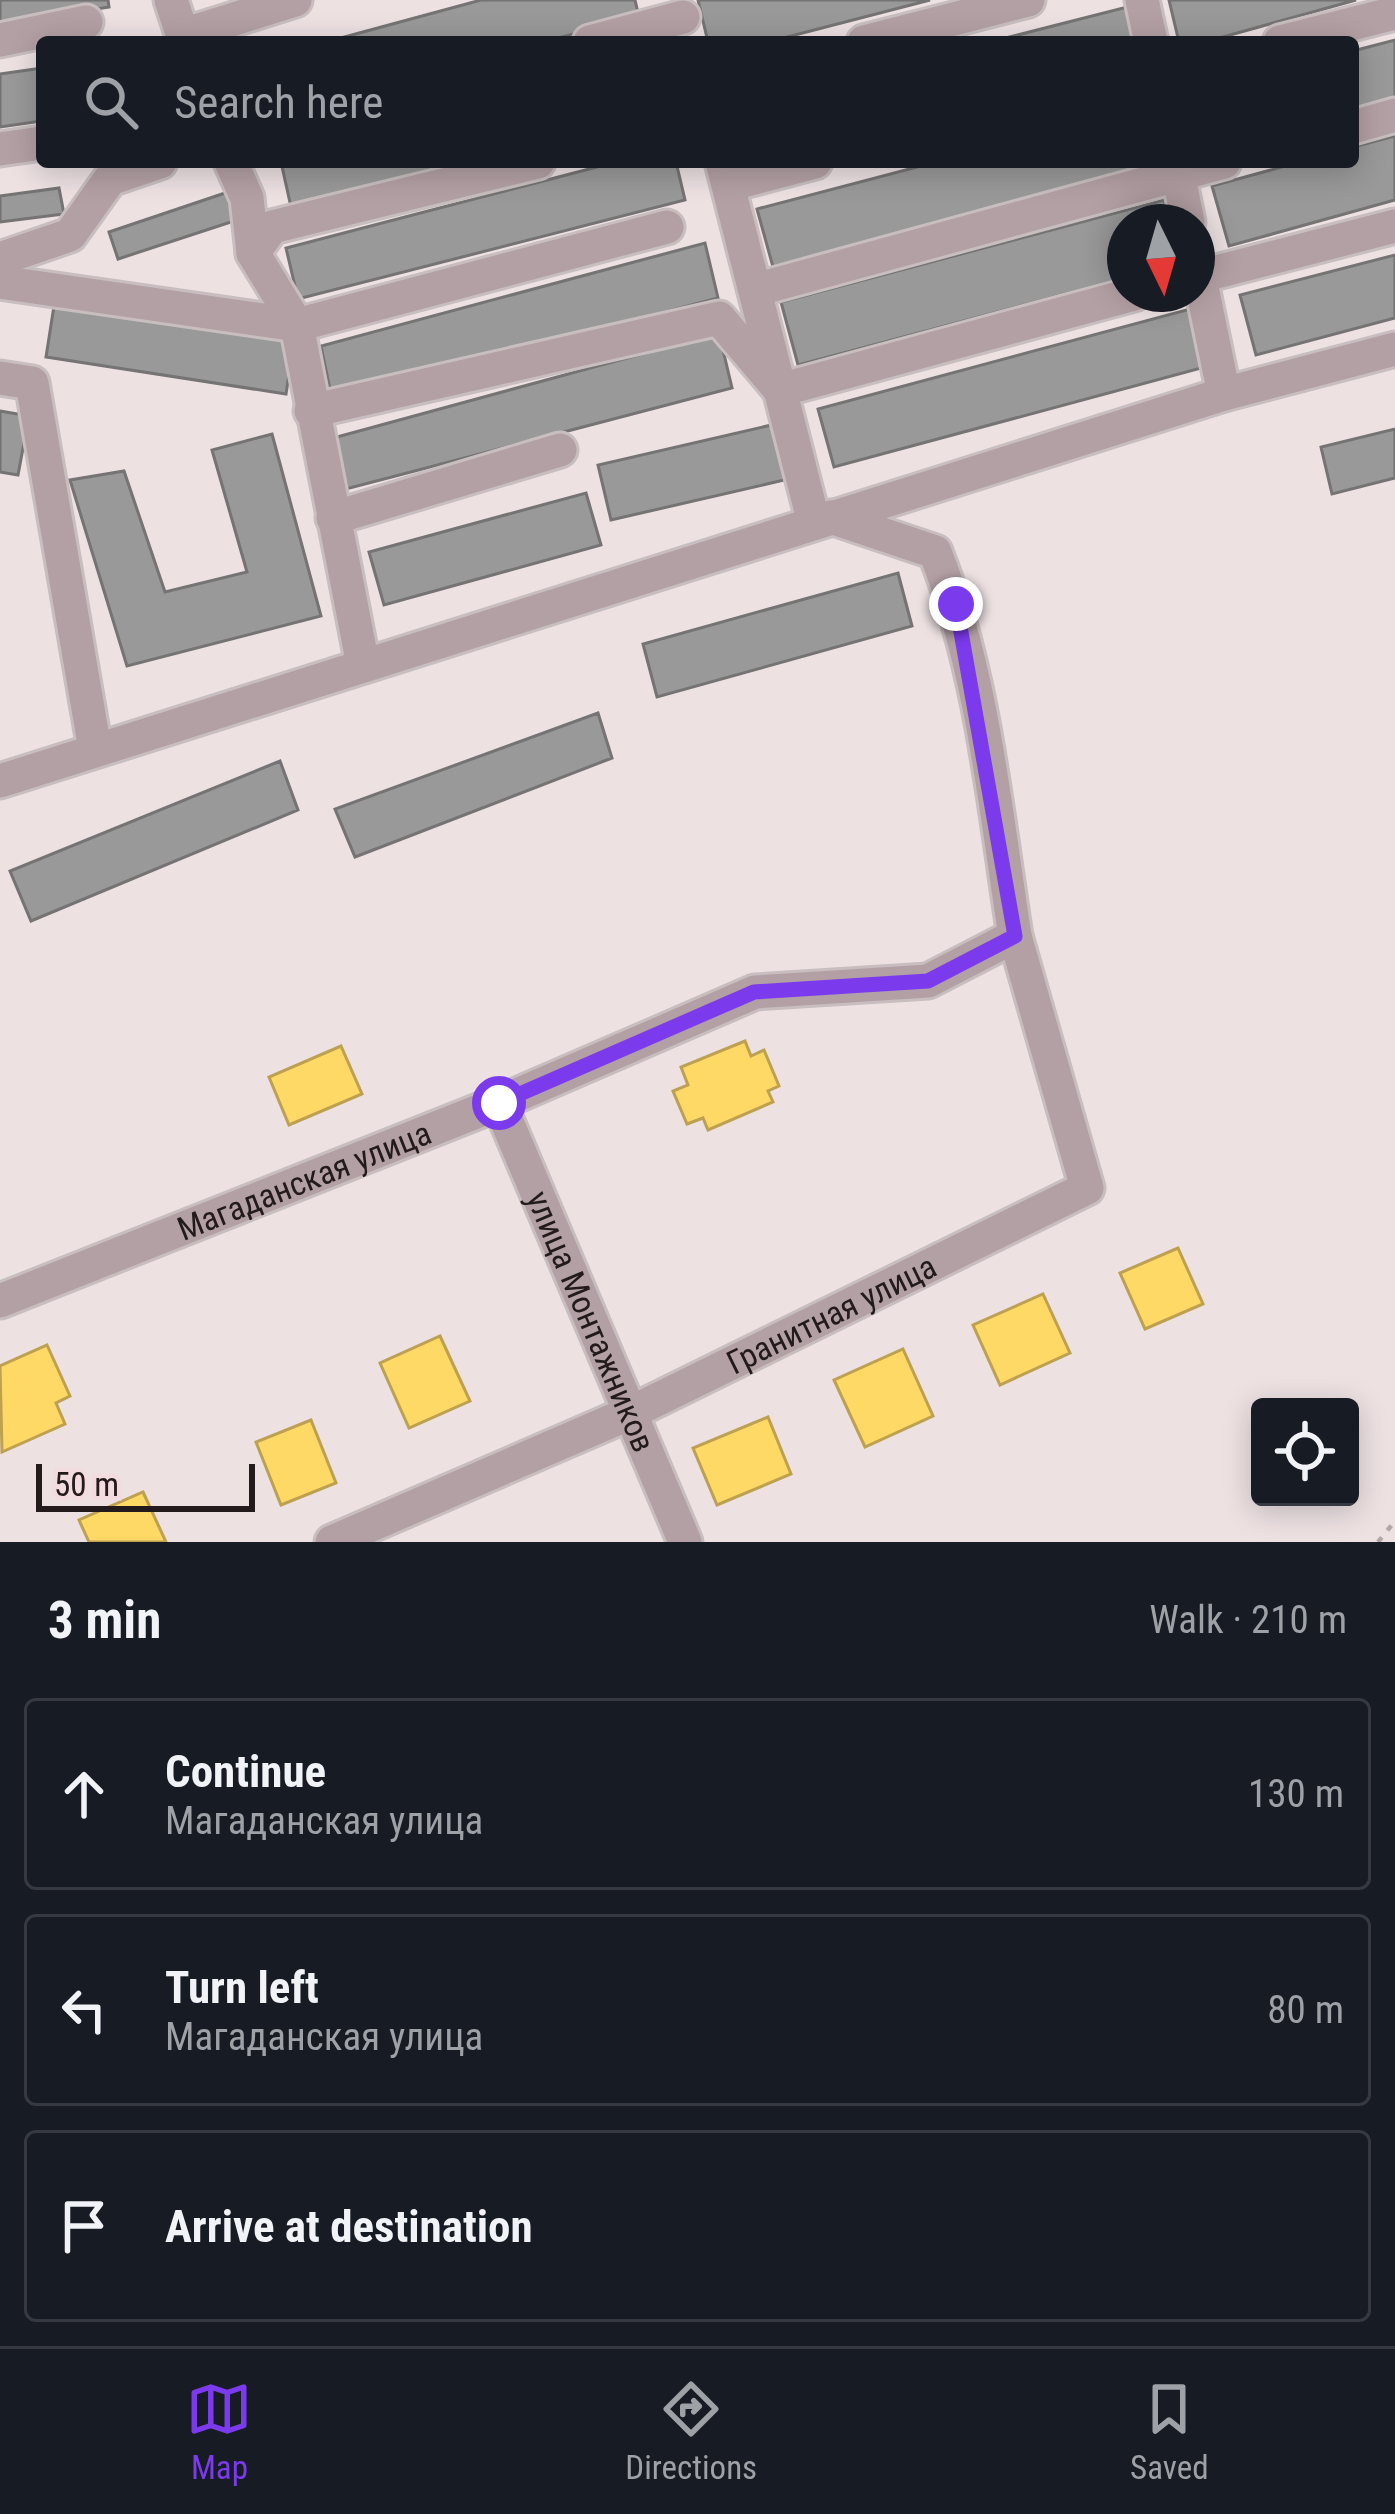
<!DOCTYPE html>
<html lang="en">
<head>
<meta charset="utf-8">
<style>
	:root { --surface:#171b24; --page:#20242c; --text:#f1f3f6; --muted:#9ea1a6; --line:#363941; --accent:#7c3aed }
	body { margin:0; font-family:"Roboto Condensed",sans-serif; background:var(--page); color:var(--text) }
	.controls { position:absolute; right:36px; bottom:36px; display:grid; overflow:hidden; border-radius:12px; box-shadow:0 6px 30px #0003 }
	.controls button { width:108px; height:108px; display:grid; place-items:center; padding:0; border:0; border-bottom:3px solid var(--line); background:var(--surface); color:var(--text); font:60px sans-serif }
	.compass { position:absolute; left:1107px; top:204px; width:108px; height:108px; border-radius:50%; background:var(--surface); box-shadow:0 6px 30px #0003; rotate:175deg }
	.scale { position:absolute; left:36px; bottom:30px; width:219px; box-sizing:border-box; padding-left:12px; border:6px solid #221a1b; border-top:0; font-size:33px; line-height:42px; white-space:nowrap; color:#221a1b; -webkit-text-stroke:9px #f2dcdf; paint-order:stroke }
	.stop { position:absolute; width:36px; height:36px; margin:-27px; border:9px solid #7c3aed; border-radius:50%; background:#fff }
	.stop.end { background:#7c3aed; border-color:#fff; box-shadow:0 3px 12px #0008 }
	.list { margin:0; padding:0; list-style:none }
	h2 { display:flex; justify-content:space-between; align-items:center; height:156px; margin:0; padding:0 48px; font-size:51px }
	h2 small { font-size:39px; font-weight:400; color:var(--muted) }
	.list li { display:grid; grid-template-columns:78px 1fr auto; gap:36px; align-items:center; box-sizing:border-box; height:192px; margin:0 24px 24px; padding:0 24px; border:3px solid var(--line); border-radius:12px }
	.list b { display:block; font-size:45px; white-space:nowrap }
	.list p { margin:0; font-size:39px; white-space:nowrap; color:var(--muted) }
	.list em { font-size:39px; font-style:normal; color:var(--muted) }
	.icon { flex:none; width:66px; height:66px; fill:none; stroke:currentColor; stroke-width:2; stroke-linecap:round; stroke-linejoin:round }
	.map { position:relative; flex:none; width:1395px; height:1542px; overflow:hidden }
	.search { position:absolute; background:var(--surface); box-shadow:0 6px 30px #0003; left:36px; right:36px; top:36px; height:132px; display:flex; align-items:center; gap:30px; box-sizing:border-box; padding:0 42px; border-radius:12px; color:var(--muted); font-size:45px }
	.sheet { height:804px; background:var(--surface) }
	nav { display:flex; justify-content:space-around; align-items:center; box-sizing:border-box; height:168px; border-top:3px solid var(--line); background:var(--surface); font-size:33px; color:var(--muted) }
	nav a { display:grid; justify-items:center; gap:6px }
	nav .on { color:var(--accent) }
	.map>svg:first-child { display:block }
	.homes { fill:#ffd966; stroke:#bda050; stroke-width:3 }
	.industry { fill:#999; stroke:#757373; stroke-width:3 }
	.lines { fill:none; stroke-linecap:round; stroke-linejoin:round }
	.minor-casing { stroke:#c8bebf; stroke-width:39 }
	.path { stroke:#b3a6a7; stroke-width:4.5; stroke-dasharray:6 9; stroke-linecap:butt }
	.minor { stroke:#b3a0a4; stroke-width:33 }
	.route { stroke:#7c3aed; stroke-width:15 }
	.labels { text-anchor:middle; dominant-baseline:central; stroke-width:12; stroke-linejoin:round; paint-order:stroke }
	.street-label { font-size:33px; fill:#221a1b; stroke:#f2dcdf }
</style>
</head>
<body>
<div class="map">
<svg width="1395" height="1542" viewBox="0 0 1395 1542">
	<rect width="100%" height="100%" fill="#ede1e2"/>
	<path class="homes" d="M745,1041L751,1056L764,1050L779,1086L768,1091L773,1102L708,1130L703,1118L687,1124L673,1091L688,1085L681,1067Z
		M341,1046L362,1094L289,1125L269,1077Z
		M1178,1248L1203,1304L1145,1329L1120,1273Z
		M1043,1294L1070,1353L1000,1385L973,1325Z
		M440,1336L470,1401L409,1428L380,1363Z
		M47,1345L70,1396L56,1403L65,1424L2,1452L0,1366Z
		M903,1349L933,1416L865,1447L834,1380Z
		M768,1417L791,1474L717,1505L693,1448Z
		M311,1420L336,1483L281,1505L256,1442Z
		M143,1492L166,1542H89L79,1520Z"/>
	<path class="industry" d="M0,0H108L109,7L0,25Z
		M481,0H635L639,17L543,42H326Z
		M698,0H930L768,42H708Z
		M1169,0H1356L1205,42H1179Z
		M1127,7L1136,42H990Z
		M1395,40V101L1353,114V51Z
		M42,68V121L0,127V74Z
		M1395,136V200L1229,246L1212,186L1300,162H1353V147Z
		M281,162H463L291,207Z
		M616,162H676L685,200L298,299L286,248Z
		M936,162H1166V164L773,267L757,209Z
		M59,188L64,214L0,222V196Z
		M231,191L240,219L118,259L109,232Z
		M1164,200L1170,222H1125V278L798,365L781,302Z
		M705,243L718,298L332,399L321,346Z
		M1395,255V318L1256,355L1240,295Z
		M54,306L294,341L286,394L46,357Z
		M1190,309L1205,367L834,467L818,409Z
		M719,333L732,388L346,489L333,438Z
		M0,411L29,416L18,475L0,472Z
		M780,423L793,478L611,520L598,465Z
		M1395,429V478L1332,494L1321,447Z
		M272,434L321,616L127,666L70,480L124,471L165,592L247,572L212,450Z
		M586,493L601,545L384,605L369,552Z
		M898,573L912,626L657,697L643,644Z
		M598,713L612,758L355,857L335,809Z
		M280,761L298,810L31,921L10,871Z"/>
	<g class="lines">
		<g class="minor-casing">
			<g id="minor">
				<path d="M171,0L185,42"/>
				<path d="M1142,0L1151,42"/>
				<path d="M183,35L295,0"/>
				<path d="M0,40L86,22"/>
				<path d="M590,42L683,17"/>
				<path d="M864,42L1028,0"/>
				<path d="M1280,42L1395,13"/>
				<path d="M1353,127L1395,115"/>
				<path d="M0,149L42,143"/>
				<path d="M231,162L247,198L253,253L297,325L363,665"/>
				<path d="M722,162L814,523"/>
				<path d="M1176,162L1188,222"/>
				<path d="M728,185L815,162"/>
				<path d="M253,253L272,227L538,162"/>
				<path d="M0,259L70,235L110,179L160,162"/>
				<path d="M1197,263L1224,394"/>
				<path d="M1197,277L1395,226"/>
				<path d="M0,282L297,325L667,227"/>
				<path d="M755,290L1224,162"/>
				<path d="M0,378L32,383L95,749"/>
				<path d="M311,411L719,318L780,390L1134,294"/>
				<path d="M333,518L560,450"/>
				<path d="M0,781L1224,394L1395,349"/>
				<path id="s1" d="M499,1103L685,1542"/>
				<path id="s2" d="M0,1301L499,1103L755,992L928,981L1015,936C995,808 983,673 935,552L831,517"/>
				<path id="s3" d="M332,1542L630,1413L1087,1188L1015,936"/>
			</g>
		</g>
		<path class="path" d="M1378,1542L1395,1521"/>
		<use href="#minor" class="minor"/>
	</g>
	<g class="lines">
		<path class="route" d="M499,1103L754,992L928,981L1015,936L956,604"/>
	</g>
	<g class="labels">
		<g class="street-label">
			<text stroke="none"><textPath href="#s2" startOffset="327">Магаданская улица</textPath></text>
			<text stroke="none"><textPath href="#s3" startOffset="549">Гранитная улица</textPath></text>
			<text stroke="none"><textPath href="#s1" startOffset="237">улица Монтажников</textPath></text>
		</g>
	</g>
</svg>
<div class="controls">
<button><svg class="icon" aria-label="locate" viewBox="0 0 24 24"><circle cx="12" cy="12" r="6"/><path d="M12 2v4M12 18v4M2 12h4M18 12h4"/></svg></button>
</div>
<svg class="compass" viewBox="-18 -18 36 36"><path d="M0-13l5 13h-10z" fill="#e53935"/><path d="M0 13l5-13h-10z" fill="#9ea1a6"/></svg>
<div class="scale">50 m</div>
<div class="stop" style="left:499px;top:1103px"></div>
<div class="stop end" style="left:956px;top:604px"></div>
<div class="search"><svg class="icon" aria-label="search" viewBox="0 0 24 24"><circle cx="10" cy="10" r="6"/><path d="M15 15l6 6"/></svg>Search here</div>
</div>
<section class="sheet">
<h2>3 min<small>Walk · 210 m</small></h2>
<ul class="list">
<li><svg class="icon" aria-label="ahead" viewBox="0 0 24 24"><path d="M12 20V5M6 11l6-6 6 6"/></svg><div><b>Continue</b><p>Магаданская улица</p></div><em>130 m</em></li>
<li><svg class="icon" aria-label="left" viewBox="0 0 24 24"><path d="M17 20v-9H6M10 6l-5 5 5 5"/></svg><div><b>Turn left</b><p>Магаданская улица</p></div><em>80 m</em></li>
<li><svg class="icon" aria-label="arrive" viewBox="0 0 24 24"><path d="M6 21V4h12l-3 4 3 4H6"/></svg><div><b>Arrive at destination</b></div></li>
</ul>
</section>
<nav>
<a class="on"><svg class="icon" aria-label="map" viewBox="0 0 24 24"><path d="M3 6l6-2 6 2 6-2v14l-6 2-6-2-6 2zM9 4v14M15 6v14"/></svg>Map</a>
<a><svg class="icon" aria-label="directions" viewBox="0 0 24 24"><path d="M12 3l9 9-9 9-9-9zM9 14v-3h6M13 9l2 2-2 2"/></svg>Directions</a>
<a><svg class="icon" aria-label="saved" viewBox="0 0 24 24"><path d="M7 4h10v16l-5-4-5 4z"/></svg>Saved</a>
</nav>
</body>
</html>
